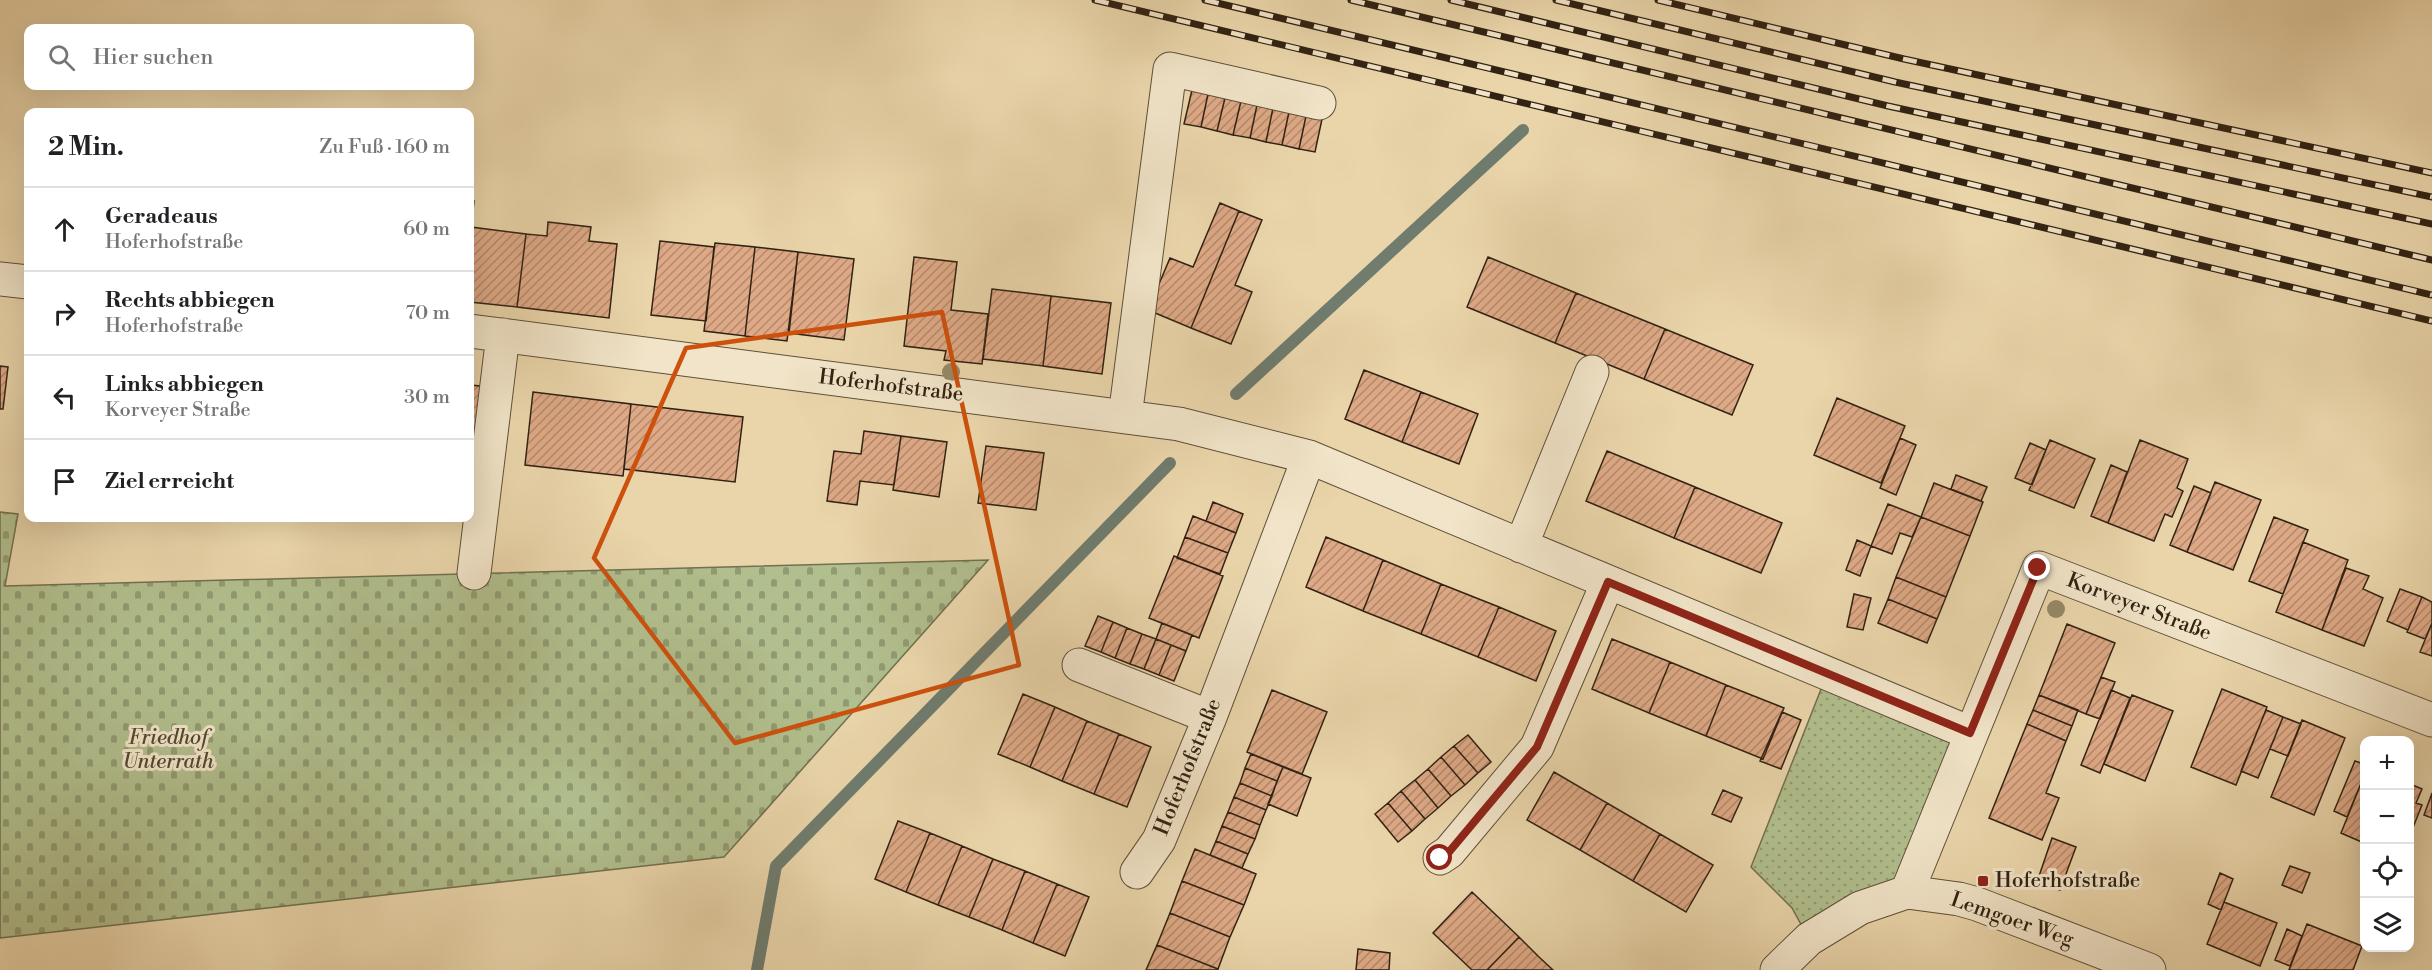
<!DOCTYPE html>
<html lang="de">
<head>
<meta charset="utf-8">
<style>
	:root { --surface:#fff; --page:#f2f2f2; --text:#202124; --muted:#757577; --line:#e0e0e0 }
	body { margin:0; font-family:"Libre Bodoni",serif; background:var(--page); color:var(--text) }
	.controls { position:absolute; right:18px; bottom:18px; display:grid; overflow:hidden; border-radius:12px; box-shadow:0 6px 24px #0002 }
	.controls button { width:54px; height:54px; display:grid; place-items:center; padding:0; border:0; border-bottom:2px solid var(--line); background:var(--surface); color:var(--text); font:30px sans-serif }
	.stop { position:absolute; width:18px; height:18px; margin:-14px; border:4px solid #8f2418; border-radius:50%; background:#fff }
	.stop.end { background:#8f2418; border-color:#fff; box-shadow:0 2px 6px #0008 }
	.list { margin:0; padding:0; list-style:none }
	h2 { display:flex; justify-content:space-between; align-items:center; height:78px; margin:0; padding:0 24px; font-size:26px }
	h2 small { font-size:20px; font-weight:400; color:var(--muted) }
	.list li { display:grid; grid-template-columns:39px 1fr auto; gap:18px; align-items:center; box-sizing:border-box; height:84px; padding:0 24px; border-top:2px solid var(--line) }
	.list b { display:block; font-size:22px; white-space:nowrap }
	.list p { margin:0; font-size:20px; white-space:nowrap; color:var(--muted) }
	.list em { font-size:20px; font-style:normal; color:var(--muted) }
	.icon { flex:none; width:33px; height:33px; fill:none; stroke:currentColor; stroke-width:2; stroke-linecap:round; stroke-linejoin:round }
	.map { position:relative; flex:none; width:2432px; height:970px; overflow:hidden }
	.search { position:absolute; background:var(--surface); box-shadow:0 6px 24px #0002; left:24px; top:24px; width:450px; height:66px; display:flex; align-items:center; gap:15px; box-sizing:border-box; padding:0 21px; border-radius:12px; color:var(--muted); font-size:22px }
	.panel { position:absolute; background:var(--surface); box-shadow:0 6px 24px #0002; left:24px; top:108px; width:450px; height:414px; border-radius:12px }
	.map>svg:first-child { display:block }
	.grass { fill:url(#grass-dots); stroke:#717050; stroke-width:1.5 }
	.cemetery { fill:url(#cemetery-stones); stroke:#717050; stroke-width:1.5 }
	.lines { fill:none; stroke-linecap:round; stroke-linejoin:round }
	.stream { stroke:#6f7c6e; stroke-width:12 }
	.building { fill:url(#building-hatch); stroke:#312213; stroke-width:1.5 }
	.minor-casing { stroke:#5f4f39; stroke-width:35 }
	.minor { stroke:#f1e4c8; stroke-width:33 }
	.rail-casing { stroke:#312213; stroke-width:7 }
	.rail { stroke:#f1e4c8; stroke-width:4.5; stroke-dasharray:14; stroke-linecap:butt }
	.tree { fill:#968868 }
	.route { stroke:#8f2418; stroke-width:8 }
	.marked { fill:none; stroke:#cd510d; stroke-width:4.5; stroke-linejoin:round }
	.poi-dot { fill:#8f2418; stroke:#f1e4c8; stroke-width:2 }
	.labels { text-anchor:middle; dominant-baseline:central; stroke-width:6; stroke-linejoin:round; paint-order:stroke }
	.street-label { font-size:21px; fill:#312213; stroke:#f1e4c8 }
	.park-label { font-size:21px; font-style:italic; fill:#514932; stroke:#f1e4c8 }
	.poi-label { font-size:21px; fill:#312213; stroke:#f1e4c8; text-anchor:start }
</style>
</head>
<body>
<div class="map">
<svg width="2432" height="970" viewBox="0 0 2432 970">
	<defs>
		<pattern id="grass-dots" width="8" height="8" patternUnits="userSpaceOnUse" patternTransform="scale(1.5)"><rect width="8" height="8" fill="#b1be8d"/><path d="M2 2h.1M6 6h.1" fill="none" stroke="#919a72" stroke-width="1.8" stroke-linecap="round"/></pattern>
		<pattern id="cemetery-stones" width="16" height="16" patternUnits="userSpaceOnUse" patternTransform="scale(1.5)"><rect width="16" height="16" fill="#b1be8d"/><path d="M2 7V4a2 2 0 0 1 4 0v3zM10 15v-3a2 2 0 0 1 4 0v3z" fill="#919a72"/></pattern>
		<pattern id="building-hatch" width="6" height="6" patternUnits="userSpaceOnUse" patternTransform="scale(1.5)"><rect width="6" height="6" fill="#dea986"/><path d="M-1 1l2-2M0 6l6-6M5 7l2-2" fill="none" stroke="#b5896c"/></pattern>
	</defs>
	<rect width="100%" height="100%" fill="#ead5aa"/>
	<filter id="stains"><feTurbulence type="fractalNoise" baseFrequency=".00333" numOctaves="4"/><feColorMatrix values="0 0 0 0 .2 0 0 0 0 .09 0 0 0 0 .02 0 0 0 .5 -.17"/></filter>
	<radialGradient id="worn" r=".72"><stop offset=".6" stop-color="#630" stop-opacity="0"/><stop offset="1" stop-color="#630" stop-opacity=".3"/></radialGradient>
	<path class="grass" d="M1827,674L1970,733L1907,892L1809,939L1792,908L1751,867Z"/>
	<path class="cemetery" d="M0,512L18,514L5,586L988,560L724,857L0,938Z"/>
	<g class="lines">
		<path class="stream" d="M1236,394L1523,130
			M757,970L776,866L1170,463"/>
	</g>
	<path class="building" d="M1192,90L1208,94L1201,127L1184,124Z
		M1208,94L1225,98L1217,131L1201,127Z
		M1225,98L1241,101L1233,135L1217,131Z
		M1241,101L1257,105L1250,138L1233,135Z
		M1257,105L1273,108L1266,142L1250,138Z
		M1273,108L1289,112L1282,145L1266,142Z
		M1289,112L1306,116L1299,149L1282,145Z
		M1306,116L1322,119L1315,152L1299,149Z
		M470,201H474L471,227L526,234L517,307L470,302Z
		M1220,203L1239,211L1191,328L1148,310L1170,258L1193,267Z
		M1239,211L1262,220L1235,285L1252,292L1231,344L1191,328Z
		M548,222L591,227L589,241L617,244L609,318L517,307L526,234L547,236Z
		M660,241L714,247L706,321L651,315Z
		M715,243L755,247L745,336L704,331Z
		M755,247L798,252L787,341L745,336Z
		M798,252L854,259L844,340L789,333Z
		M914,257L957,262L951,310L988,314L982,364L944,360L946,351L904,346Z
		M1488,257L1576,293L1555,343L1467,307Z
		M992,289L1051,296L1043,366L983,359Z
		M1576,293L1665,329L1644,379L1555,343Z
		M1051,296L1111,303L1102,374L1043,366Z
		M1665,329L1753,365L1732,415L1644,379Z
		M0,366L8,367L3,409H0Z
		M1364,370L1421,392L1402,442L1345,419Z
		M470,385L491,387L470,479Z
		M533,392L631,404L623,476L525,465Z
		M1421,392L1478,414L1459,464L1402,442Z
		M1837,398L1905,426L1881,483L1814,455Z
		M631,404L743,417L735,482L624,469Z
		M864,431L901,436L894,485L860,481L857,505L827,501L834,451L861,454Z
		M901,436L947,442L939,497L893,490Z
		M1900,438L1916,445L1896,495L1880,488Z
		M2050,440L2095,459L2074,508L2029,490Z
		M2140,440L2188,459L2177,488L2183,491L2172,517L2165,514L2154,541L2108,523Z
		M2030,443L2046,450L2032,485L2015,478Z
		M986,446L1044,453L1036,510L978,503Z
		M1607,451L1695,487L1674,538L1586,501Z
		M2111,465L2127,472L2108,523L2091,516Z
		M1956,475L1987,487L1981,501L1951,489Z
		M2215,482L2261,500L2233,570L2187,552Z
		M1934,483L1983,502L1970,536L1921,517Z
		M2194,486L2211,493L2187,552L2170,545Z
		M1695,487L1782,523L1761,573L1674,538Z
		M1213,502L1243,514L1236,533L1206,521Z
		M1888,504L1921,517L1912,537L1900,533L1892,554L1871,546Z
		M1193,516L1236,533L1228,553L1185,537Z
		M1921,517L1970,536L1946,597L1896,577Z
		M2274,517L2308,530L2283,594L2249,581Z
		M1185,537L1228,553L1220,574L1177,558Z
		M1326,537L1383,560L1363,611L1306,587Z
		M1857,540L1871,546L1860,576L1846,570Z
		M2303,542L2348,560L2322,630L2276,612Z
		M1174,556L1223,576L1199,638L1149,618Z
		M1383,560L1441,584L1421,634L1363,611Z
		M2346,568L2369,576L2363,589L2383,598L2364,646L2322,630Z
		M1896,577L1946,597L1937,619L1888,599Z
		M1441,584L1499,607L1478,657L1421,634Z
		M2400,589L2422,597L2408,630L2387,621Z
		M1854,594L1871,598L1863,630L1847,627Z
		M2422,597L2432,602V623L2425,639L2407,632Z
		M1888,599L1937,619L1927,643L1878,623Z
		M1499,607L1556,631L1536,681L1478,657Z
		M1098,616L1113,622L1101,652L1085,646Z
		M1113,622L1127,628L1115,658L1101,652Z
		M1162,623L1192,635L1186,651L1156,639Z
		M2432,623V656L2420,652Z
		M2067,624L2115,643L2086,714L2039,695Z
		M1127,628L1142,634L1130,664L1115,658Z
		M1142,634L1156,639L1144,669L1130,664Z
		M1156,639L1171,645L1159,675L1144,669Z
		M1612,639L1670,662L1649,713L1592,689Z
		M1171,645L1186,651L1174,681L1159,675Z
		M1670,662L1726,685L1706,736L1649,713Z
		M2101,677L2115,682L2100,719L2086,714Z
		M1726,685L1784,708L1763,759L1706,736Z
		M2222,689L2267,707L2236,785L2191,767Z
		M1272,690L1327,712L1302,774L1247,752Z
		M2111,690L2130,698L2100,773L2081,765Z
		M1023,694L1055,707L1030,767L998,754Z
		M2039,695L2078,710L2072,726L2033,710Z
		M2132,695L2173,711L2145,781L2104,764Z
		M1055,707L1087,721L1062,781L1030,767Z
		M2033,710L2072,726L2066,741L2027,724Z
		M2266,710L2283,717L2258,778L2241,771Z
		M1782,712L1801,720L1781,769L1760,761Z
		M2283,717L2301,724L2288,756L2270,749Z
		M2302,720L2345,738L2314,815L2271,797Z
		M1087,721L1119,734L1094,794L1062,781Z
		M2027,724L2066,741L2046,793L2059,798L2042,840L1989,818Z
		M1119,734L1151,747L1127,807L1094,794Z
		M1468,735L1491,762L1478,773L1454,746Z
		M1454,746L1478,773L1465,785L1441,757Z
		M1251,754L1283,767L1277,781L1245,768Z
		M1441,757L1465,785L1451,796L1428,769Z
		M2355,761L2364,764V776L2347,817L2334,811Z
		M1283,767L1311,778L1297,816L1268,804Z
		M1245,768L1277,781L1272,796L1240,783Z
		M1428,769L1451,796L1438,808L1415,780Z
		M1554,772L1607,803L1580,850L1527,820Z
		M2364,776V843L2341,833Z
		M1415,780L1438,808L1425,819L1401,791Z
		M1240,783L1272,796L1266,810L1234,797Z
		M2410,784L2422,789L2416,803L2422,805L2410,835Z
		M1723,790L1742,798L1731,822L1712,814Z
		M1401,791L1425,819L1412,831L1388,803Z
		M2432,793V818L2424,815Z
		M1234,797L1266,810L1260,825L1228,812Z
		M1388,803L1412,831L1398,842L1375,814Z
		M1607,803L1660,834L1633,881L1580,850Z
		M1228,812L1260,825L1255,839L1222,826Z
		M898,821L930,833L906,892L875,879Z
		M1222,826L1255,839L1248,854L1216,841Z
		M930,833L962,846L938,905L906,892Z
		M1660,834L1713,865L1686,912L1633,881Z
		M2052,838L2076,847L2060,890L2037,882Z
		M1216,841L1248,854L1242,868L1210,855Z
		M962,846L993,859L969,917L938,905Z
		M1195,849L1256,874L1244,905L1182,881Z
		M993,859L1025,871L1002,930L969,917Z
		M2290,866L2310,873L2302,893L2282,885Z
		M1025,871L1057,884L1033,943L1002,930Z
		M2220,873L2233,879L2221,910L2208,904Z
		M1182,881L1244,905L1230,937L1170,913Z
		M1057,884L1089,897L1065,956L1033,943Z
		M1472,892L1519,937L1487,970H1472L1433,933Z
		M2224,902L2277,923L2260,966L2207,944Z
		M1170,913L1230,937L1218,969L1157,945Z
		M2307,924L2362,946L2353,970H2289Z
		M2287,929L2302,936L2290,966L2275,960Z
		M1519,937L1539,957L1553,970H1487Z
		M1157,945L1218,969L1217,970H1146Z
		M1358,949L1390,953L1389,970H1356Z"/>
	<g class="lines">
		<g class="minor-casing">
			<path id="minor" d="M0,279L28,282
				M470,331L1179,424L1309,457L1970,733
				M1125,417L1170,69L1319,103
				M1521,546L1592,372
				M474,573L503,335
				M1079,665L1210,717
				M1440,858L1449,852L1537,747L1608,582
				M1137,872L1159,840L1210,717L1309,457
				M1907,892L2039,568L2432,720
				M1777,970L1809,939L1860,908L1907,892L1959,899L1977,904L2149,970"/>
		</g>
		<use href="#minor" class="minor"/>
		<g class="rail-casing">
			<path id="rail" d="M1095,0L2432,321
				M1205,0L2432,295
				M1351,0L2432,260
				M1451,0L1888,106L2432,224
				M1556,0L1895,82L2432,197
				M1658,0L1904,59L2432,173"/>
		</g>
		<use href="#rail" class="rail"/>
	</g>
	<g class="tree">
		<circle cx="951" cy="372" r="9"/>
		<circle cx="2056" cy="609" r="9"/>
	</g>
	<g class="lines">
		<path class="route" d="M1440,858L1449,852L1537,747L1608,582L1970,733L2038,568"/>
	</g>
	<path class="marked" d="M942,312L1019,665L735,743L594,558L686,348Z"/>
	<rect class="poi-dot" x="1977" y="875" width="12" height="12" rx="3"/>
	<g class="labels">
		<g class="street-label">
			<text transform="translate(891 386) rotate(7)">Hoferhofstraße</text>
			<text transform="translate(2139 607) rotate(21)">Korveyer Straße</text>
			<text transform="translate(1188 767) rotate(-68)">Hoferhofstraße</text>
			<text transform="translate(2012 920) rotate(19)">Lemgoer Weg</text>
		</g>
		<g class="park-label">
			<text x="168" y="738">Friedhof<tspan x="168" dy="24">Unterrath</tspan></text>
		</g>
		<g class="poi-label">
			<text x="1995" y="881">Hoferhofstraße</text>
		</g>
	</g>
	<rect width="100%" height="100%" filter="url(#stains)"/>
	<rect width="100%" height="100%" fill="url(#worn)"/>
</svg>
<div class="controls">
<button>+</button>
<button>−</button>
<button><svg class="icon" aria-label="locate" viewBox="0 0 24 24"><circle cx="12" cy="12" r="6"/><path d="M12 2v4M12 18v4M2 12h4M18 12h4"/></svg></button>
<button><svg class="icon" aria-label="layers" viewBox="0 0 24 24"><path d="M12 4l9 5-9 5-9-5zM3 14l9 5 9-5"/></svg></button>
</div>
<div class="stop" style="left:1440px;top:858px"></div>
<div class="stop end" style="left:2038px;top:568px"></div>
<div class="search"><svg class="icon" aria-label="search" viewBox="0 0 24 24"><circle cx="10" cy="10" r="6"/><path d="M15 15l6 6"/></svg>Hier suchen</div>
<section class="panel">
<h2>2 Min.<small>Zu Fuß · 160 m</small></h2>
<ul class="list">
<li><svg class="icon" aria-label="ahead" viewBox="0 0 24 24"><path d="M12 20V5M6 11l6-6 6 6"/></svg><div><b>Geradeaus</b><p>Hoferhofstraße</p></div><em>60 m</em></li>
<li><svg class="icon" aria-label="right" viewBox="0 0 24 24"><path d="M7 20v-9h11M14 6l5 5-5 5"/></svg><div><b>Rechts abbiegen</b><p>Hoferhofstraße</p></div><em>70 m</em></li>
<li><svg class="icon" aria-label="left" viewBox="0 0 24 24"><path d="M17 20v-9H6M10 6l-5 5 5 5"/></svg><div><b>Links abbiegen</b><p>Korveyer Straße</p></div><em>30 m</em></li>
<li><svg class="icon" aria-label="arrive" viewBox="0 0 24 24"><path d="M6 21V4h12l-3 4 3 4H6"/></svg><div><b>Ziel erreicht</b></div></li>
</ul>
</section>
</div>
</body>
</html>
